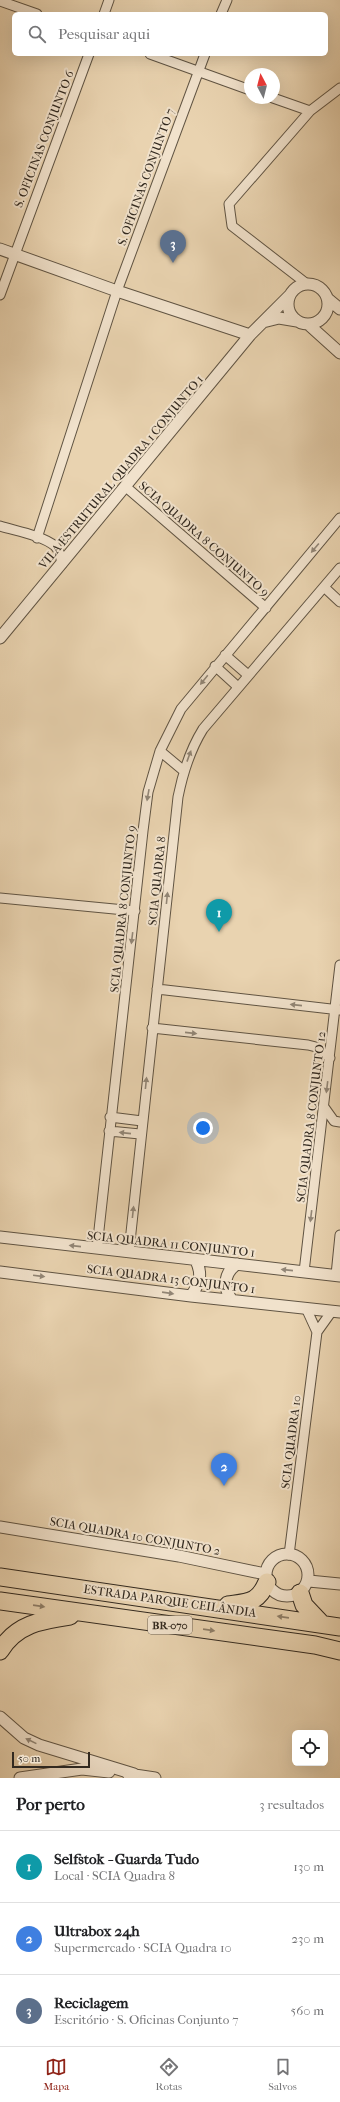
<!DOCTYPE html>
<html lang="pt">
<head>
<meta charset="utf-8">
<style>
	:root { --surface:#fff; --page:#f2f2f2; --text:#202124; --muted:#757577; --line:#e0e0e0; --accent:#8f2418 }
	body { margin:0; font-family:"IM FELL French Canon",serif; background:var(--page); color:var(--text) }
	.controls { position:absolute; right:12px; bottom:12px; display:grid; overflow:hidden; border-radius:6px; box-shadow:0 4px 16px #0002 }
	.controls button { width:36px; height:36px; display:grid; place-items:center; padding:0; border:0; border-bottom:1px solid var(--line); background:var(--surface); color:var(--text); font:20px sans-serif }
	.compass { position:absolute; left:244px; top:68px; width:36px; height:36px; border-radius:50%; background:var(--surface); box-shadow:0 4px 16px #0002; rotate:353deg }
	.scale { position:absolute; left:12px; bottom:10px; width:78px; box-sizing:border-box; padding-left:4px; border:2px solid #32291f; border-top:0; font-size:11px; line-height:14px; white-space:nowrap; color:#32291f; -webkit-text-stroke:3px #f1e2cc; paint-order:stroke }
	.you { position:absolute; left:203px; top:1128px; width:14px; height:14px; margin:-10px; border:3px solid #fff; border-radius:50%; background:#1a73e8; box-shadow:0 0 0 6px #1a73e833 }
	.badge { display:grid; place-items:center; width:26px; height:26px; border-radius:50%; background:var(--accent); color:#fff; font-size:13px; font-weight:700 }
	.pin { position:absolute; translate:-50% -33px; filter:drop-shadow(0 1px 2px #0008) }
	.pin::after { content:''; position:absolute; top:21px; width:14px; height:12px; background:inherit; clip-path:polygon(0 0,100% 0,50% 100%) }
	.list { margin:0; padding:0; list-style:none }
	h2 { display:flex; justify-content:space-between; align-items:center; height:52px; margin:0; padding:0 16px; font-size:17px }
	h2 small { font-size:13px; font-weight:400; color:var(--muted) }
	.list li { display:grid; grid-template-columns:26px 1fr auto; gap:12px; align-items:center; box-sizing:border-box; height:72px; padding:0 16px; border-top:1px solid var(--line) }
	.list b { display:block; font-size:15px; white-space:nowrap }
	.list p { margin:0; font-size:13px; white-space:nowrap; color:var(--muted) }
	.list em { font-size:13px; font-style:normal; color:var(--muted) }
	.icon { flex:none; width:22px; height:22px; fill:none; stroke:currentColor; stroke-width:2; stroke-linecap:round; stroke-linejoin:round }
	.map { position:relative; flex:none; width:340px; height:1778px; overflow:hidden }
	.search { position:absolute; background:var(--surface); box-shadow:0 4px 16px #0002; left:12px; right:12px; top:12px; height:44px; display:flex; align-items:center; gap:10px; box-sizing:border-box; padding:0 14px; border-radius:6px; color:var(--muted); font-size:15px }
	.sheet { height:268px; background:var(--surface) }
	nav { display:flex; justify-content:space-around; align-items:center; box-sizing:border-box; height:56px; border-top:1px solid var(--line); background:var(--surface); font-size:11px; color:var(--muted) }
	nav a { display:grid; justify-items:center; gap:2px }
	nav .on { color:var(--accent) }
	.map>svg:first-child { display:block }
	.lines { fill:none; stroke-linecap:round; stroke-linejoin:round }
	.minor-casing { stroke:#605443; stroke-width:11 }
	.tertiary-casing { stroke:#605443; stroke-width:13 }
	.motorway-casing { stroke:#32291f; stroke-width:19 }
	.minor { stroke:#f1e2cc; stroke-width:9 }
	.tertiary { stroke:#f1e2cc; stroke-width:11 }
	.motorway { stroke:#e9d3b0; stroke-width:17 }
	.oneway { fill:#928676 }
	.oneway2 { fill:#8e7e68 }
	.labels { text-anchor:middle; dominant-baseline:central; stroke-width:4; stroke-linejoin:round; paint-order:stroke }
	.shield { fill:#f1e2cc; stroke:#6b6053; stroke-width:1 }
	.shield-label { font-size:11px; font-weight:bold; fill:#32291f }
	.street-label { font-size:12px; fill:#32291f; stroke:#f1e2cc }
</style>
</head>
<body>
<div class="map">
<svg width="340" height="1778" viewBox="0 0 340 1778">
	<rect width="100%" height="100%" fill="#e9d3b0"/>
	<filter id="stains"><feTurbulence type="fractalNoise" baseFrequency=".005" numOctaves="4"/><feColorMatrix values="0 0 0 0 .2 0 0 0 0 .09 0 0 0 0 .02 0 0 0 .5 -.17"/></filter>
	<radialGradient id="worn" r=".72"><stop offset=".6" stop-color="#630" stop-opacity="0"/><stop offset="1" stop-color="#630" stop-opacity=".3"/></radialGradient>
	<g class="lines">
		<g class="minor-casing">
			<path id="minor" d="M0,1L37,14
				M104,14L109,0
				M221,14L227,0
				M150,54L250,90
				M273,98L310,111
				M307,284L232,226L229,204L310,111L340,88
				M0,295L89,54
				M126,487L266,608
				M0,526C16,531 41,535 55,546C60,551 61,557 62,564
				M37,538L117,291L205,54
				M324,587L340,602
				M225,655L248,675
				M215,666L238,687
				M160,751L184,771
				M0,898L135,911
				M157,989L340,1010
				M152,1028L308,1045L316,1047L330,1058
				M324,1107L334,1121L340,1122
				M110,1117L142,1121
				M109,1131L140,1134
				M97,1248L143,831L148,792L160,751L181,709L340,518
				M129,1251L178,797C183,772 190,750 203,729L340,568
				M304,1272L340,965
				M336,1275L340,1235
				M306,1308L317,1332
				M289,1555L317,1332L332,1311"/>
		</g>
		<g class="tertiary-casing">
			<path id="tertiary" d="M0,249L117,291L250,335
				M288 304a20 20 0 1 1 40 0a20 20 0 1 1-40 0Z
				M328,299L340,309
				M263,322L279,318L297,321
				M309,325L340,353
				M0,638L250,335L290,295
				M0,1237L340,1276
				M0,1272L191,1296L340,1312
				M191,1296C200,1283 203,1273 195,1259
				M231,1299C223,1286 224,1273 237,1264
				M0,1527L179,1556L265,1574
				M266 1575a21 21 0 1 1 42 0a21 21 0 1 1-42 0Z
				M309,1581L340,1584
				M0,1717L24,1738L39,1745L134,1774
				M128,1774L155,1778
				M20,1778L82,1769L109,1772"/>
		</g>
		<g class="motorway-casing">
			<path id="motorway" d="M0,1577L340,1627
				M300,1593L304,1605L321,1623
				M0,1601L315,1645L340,1651
				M228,1605C249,1602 258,1603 267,1582
				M0,1651C16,1624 42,1620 70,1616"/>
		</g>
		<use href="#minor" class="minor"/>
		<use href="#tertiary" class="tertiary"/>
		<use href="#motorway" class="motorway"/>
	</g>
	<defs><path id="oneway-solid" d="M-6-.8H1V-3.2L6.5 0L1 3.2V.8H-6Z"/></defs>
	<g class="oneway">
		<use href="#oneway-solid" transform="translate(315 548) rotate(130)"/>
		<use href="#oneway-solid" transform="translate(204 680) rotate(129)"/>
		<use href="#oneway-solid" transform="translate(189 756) rotate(-70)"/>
		<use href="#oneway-solid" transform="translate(148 795) rotate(100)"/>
		<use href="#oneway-solid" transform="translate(167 898) rotate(-84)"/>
		<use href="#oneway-solid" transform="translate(132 938) rotate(97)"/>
		<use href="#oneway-solid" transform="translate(296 1005) rotate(-174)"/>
		<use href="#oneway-solid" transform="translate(191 1033) rotate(6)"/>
		<use href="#oneway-solid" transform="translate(146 1083) rotate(-84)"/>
		<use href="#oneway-solid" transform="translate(327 1087) rotate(97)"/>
		<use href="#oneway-solid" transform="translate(125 1133) rotate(-174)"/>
		<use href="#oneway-solid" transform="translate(133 1212) rotate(-84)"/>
		<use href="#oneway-solid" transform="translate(311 1216) rotate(97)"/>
		<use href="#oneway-solid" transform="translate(75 1246) rotate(-174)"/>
		<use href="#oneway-solid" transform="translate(287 1270) rotate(-174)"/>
		<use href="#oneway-solid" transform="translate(39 1276) rotate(7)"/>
		<use href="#oneway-solid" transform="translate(168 1293) rotate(8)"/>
		<use href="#oneway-solid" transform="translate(31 1741) rotate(-154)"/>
	</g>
	<g class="oneway2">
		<use href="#oneway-solid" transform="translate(39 1606) rotate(8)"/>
		<use href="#oneway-solid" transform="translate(283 1617) rotate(-172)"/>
		<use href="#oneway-solid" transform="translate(209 1630) rotate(8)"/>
	</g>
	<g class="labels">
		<rect class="shield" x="148" y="1616" width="44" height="18" rx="3"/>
		<g class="shield-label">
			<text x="170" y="1625">BR-070</text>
		</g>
		<g class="street-label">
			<text transform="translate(44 139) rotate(-69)">S. OFICINAS CONJUNTO 6</text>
			<text transform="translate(146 177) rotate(-70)">S. OFICINAS CONJUNTO 7</text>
			<text transform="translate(121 472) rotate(-50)">VILA ESTRUTURAL QUADRA 1 CONJUNTO 1</text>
			<text transform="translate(204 539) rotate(41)">SCIA QUADRA 8 CONJUNTO 9</text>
			<text transform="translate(157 881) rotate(-84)">SCIA QUADRA 8</text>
			<text transform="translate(123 909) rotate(-84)">SCIA QUADRA 8 CONJUNTO 9</text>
			<text transform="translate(311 1117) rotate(-83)">SCIA QUADRA 8 CONJUNTO 12</text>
			<text transform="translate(171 1244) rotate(6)">SCIA QUADRA 11 CONJUNTO 1</text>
			<text transform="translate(171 1279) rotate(7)">SCIA QUADRA 13 CONJUNTO 1</text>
			<text transform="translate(291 1442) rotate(-83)">SCIA QUADRA 10</text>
			<text transform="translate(135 1536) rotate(10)">SCIA QUADRA 10 CONJUNTO 2</text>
			<text transform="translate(170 1601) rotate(8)">ESTRADA PARQUE CEILÂNDIA</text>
		</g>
	</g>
	<rect width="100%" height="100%" filter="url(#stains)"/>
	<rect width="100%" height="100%" fill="url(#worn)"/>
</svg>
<div class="controls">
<button><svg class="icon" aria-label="locate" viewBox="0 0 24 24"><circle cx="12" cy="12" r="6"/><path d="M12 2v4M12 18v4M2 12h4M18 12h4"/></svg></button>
</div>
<svg class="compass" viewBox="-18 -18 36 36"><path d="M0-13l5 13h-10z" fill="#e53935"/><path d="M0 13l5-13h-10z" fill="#757577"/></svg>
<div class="scale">50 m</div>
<div class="you"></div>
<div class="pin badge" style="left:219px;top:932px;background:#0f9aa8">1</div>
<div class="pin badge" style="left:224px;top:1486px;background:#3f7fe0">2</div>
<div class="pin badge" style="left:173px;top:263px;background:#5c6f8a">3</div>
<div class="search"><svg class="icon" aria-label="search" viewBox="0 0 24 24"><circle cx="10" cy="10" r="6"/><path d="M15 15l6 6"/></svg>Pesquisar aqui</div>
</div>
<section class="sheet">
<h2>Por perto<small>3 resultados</small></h2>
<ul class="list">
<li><span class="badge" style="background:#0f9aa8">1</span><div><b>Selfstok - Guarda Tudo</b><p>Local · SCIA Quadra 8</p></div><em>130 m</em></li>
<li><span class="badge" style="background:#3f7fe0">2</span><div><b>Ultrabox 24h</b><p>Supermercado · SCIA Quadra 10</p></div><em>230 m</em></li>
<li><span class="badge" style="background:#5c6f8a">3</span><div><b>Reciclagem</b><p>Escritório · S. Oficinas Conjunto 7</p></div><em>560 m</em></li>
</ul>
</section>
<nav>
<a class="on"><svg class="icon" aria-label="map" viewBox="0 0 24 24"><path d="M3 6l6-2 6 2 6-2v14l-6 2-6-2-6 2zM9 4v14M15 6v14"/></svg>Mapa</a>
<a><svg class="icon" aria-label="directions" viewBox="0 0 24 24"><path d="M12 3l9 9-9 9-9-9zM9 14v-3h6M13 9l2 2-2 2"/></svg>Rotas</a>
<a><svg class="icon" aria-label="saved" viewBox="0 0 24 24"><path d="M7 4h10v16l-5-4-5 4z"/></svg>Salvos</a>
</nav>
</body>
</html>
